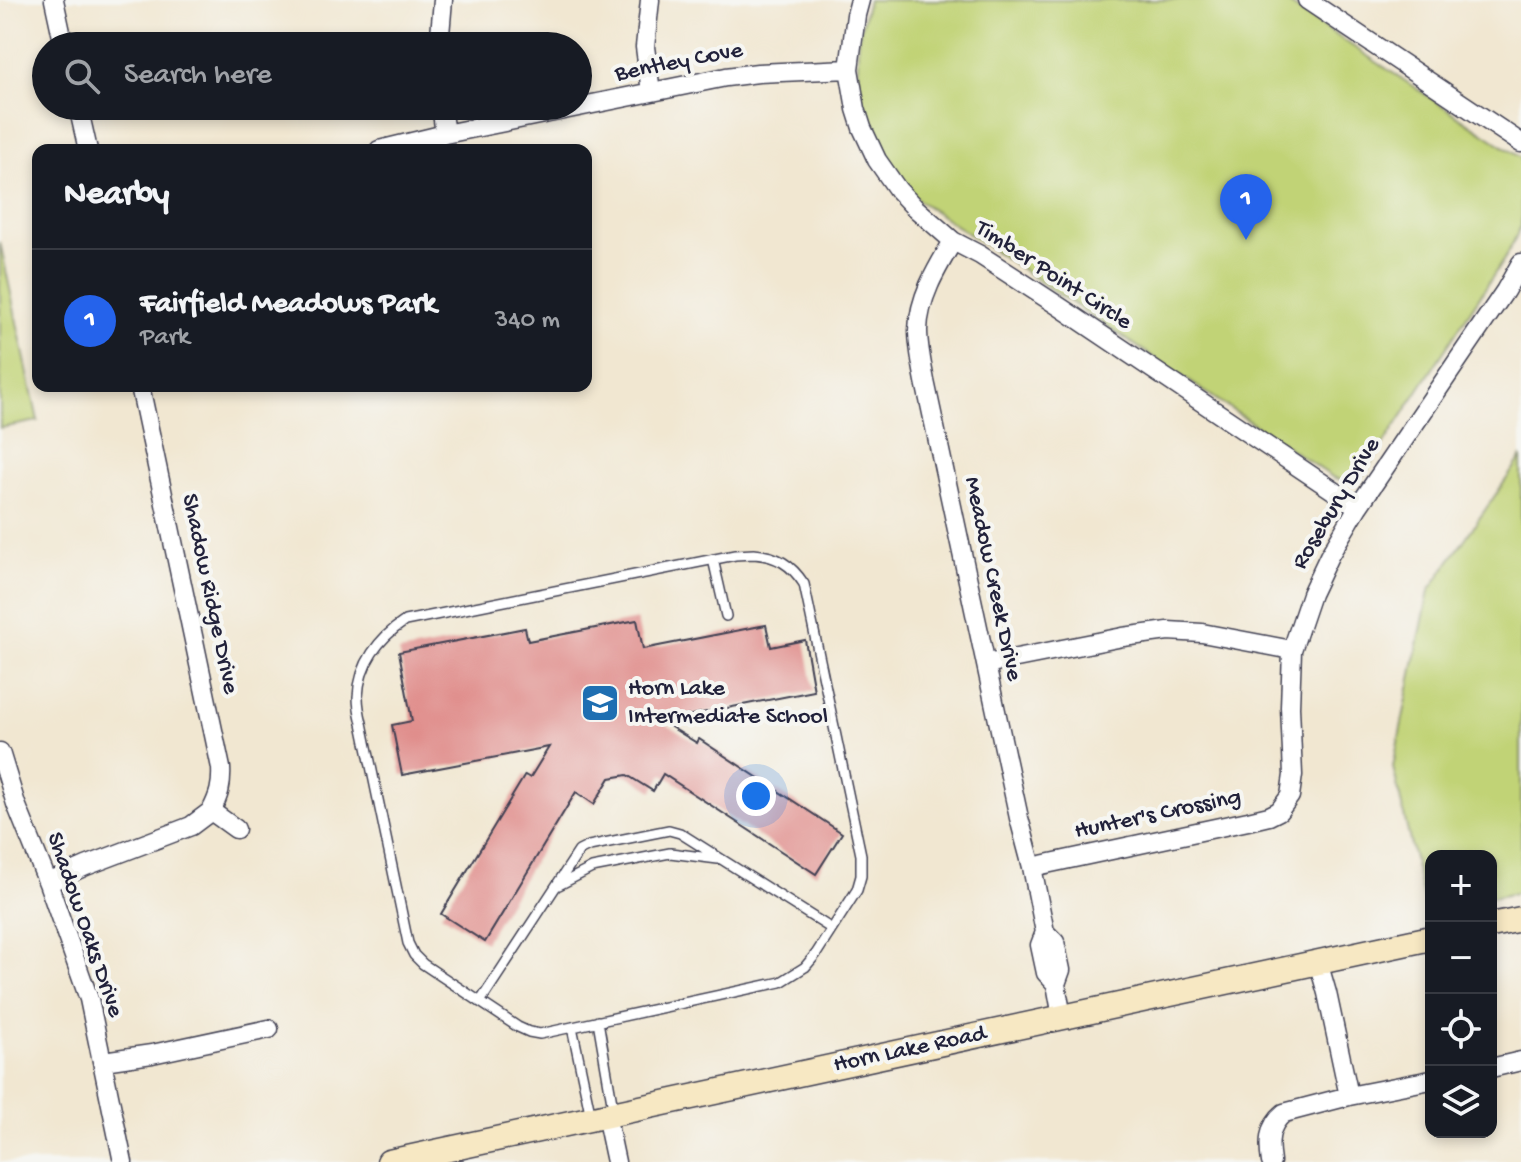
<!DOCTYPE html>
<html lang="en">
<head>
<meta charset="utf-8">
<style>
	:root { --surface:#171b24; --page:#20242c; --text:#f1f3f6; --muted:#9ea1a6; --line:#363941; --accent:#2563eb }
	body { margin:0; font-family:"Gochi Hand",sans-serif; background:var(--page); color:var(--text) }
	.controls { position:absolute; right:24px; bottom:24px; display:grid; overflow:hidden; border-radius:16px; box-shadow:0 4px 12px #0003 }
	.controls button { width:72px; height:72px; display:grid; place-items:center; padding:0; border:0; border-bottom:2px solid var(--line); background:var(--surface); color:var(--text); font:40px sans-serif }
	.you { position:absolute; left:756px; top:796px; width:28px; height:28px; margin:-20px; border:6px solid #fff; border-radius:50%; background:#1a73e8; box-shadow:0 0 0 12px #1a73e833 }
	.badge { display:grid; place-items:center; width:52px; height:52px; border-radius:50%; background:var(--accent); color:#fff; font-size:26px; font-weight:700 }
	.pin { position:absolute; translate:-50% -66px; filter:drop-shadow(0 2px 4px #0008) }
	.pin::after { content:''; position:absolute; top:42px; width:28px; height:24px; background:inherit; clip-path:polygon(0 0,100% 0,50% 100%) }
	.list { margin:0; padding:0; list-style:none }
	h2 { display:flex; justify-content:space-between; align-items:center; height:104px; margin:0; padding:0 32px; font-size:34px }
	h2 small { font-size:26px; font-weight:400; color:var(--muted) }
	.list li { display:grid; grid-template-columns:52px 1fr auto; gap:24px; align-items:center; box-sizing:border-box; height:144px; padding:0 32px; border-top:2px solid var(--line) }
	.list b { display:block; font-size:30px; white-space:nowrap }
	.list p { margin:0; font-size:26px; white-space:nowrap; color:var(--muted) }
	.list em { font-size:26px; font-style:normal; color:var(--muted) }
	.icon { flex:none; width:44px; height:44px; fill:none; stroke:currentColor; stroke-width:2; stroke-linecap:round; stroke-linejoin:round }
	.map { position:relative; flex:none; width:1521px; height:1162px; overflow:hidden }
	.search { position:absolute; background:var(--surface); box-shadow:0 4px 12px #0003; left:32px; top:32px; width:560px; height:88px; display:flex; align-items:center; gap:20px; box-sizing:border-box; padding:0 28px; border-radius:44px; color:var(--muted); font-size:30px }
	.panel { position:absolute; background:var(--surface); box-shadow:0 4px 12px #0003; left:32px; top:144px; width:560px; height:248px; border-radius:16px }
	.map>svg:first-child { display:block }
	.green { fill:#c1d376; stroke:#727a58; stroke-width:2 }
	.building { fill:#e08e8c }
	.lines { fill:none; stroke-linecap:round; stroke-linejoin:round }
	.lane-casing { stroke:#414052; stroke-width:12 }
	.street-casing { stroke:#414052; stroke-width:21 }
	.secondary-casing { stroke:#414052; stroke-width:27 }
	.lane { stroke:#fff; stroke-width:9 }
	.street { stroke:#fff; stroke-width:18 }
	.secondary { stroke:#f7e8c3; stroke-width:24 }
	.labels { text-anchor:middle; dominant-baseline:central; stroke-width:8; stroke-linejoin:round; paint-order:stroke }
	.street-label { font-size:24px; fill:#22223b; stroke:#f6f6f2 }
	.poi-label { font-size:24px; fill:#22223b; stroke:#f6f6f2; text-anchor:start }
</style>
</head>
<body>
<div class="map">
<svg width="1521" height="1162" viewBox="0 0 1521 1162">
	<rect width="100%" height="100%" fill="#f6f6f2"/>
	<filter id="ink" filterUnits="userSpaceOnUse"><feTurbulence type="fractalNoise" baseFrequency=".0125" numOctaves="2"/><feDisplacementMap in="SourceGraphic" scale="16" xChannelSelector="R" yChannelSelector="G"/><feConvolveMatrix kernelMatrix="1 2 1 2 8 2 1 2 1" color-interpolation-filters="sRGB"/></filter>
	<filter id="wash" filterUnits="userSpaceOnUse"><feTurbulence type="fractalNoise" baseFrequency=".006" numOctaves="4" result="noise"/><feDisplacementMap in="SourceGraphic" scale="32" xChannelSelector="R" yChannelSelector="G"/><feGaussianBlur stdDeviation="1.8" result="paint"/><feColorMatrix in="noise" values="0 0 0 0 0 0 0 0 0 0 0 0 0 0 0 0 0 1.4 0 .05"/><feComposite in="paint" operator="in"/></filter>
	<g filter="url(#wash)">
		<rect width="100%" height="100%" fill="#f1e7d1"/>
		<path class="green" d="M868,0H1283L1521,158V226L1508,253L1364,474C1353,484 1348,481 1334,478L918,200L903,186L878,150L858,88V40Z
			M0,242L38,421L0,428Z
			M1521,458V892L1491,898V856H1431V910L1426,911L1393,767L1429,591Z"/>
		<g id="blocks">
			<path class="building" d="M637,620L643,649L766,625L771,647L805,640L814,691L661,721L697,743L699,739L842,833L816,874L663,774L653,791L627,775L610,778L594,804L576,792L485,942L441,914L525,775L530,778L549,747L402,775L392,725L412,721L399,652L525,628L528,641Z"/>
		</g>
	</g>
	<g filter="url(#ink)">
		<use href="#blocks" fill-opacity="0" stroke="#414052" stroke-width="2"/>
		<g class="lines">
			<g class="lane-casing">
				<path id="lane" d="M754,554C777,556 791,564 804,584L861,855V876L857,890L816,954L805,967L781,982L540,1034L529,1032L518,1027L423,964L414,955L408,943L362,723C360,715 358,705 358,697C359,664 379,638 405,621L735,555Z
					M713,559L726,616
					M559,885L592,868L670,853L718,859
					M480,1002L579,851L589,846L669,830L680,833L832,929
					M598,1021L614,1114
					M572,1027L591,1117"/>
			</g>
			<g class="street-casing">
				<path id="street" d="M54,0L64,46
					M650,0L645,47L651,92
					M860,0L856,15L849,69L856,109L862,128L877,160L898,190L914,207L953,241L980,255L1060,307L1358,507
					M1307,0L1521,143
					M439,46L443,0
					M78,106L88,150
					M441,106L445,134
					M379,150L445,134L726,77L758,73L849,69
					M953,241C937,268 919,297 918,330C918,347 922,365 925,381L1019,818L1032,867L1045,932L1040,945L1046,973L1056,984L1062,1017
					M140,386L221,768C222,785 219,796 211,811L236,829
					M986,664L1123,637L1168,631L1202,633L1292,650
					M0,752L16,804L48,883L89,999L123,1162
					M1032,867L1248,821L1269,816L1279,811L1290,796L1293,775L1290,707L1292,650L1311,594L1329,556L1358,507L1505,291L1521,263
					M48,883L86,866L191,826L211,811
					M1045,932L1055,942L1061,970L1056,984
					M1318,962L1327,993L1349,1096
					M103,1061L152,1054L269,1029
					M1491,1068L1521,1061
					M606,1115L616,1162
					M1271,1162C1268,1143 1268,1126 1284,1113L1349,1096L1431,1080"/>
			</g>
			<g class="secondary-casing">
				<path id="secondary" d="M1491,925L1521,919
					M389,1162L1431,938"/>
			</g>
			<use href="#lane" class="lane"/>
			<use href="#street" class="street"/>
			<use href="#secondary" class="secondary"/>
		</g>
	</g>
	<defs>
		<g id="school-square" transform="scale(2)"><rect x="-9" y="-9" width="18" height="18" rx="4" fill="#1f6fb2" stroke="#f6f6f2"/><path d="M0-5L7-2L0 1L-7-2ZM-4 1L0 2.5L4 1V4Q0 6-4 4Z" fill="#fff"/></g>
	</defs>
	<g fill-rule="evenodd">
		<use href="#school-square" x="600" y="703"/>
	</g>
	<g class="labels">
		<g class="street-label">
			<text transform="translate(679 63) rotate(-11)">Bentley Cove</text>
			<text transform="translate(1053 276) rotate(33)">Timber Point Circle</text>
			<text transform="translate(1337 504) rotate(-59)">Rosebury Drive</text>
			<text transform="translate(992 579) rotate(78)">Meadow Creek Drive</text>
			<text transform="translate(209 594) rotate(78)">Shadow Ridge Drive</text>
			<text transform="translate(1158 815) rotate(-12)">Hunter's Crossing</text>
			<text transform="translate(84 925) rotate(71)">Shadow Oaks Drive</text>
			<text transform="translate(910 1050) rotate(-12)">Horn Lake Road</text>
		</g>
		<g class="poi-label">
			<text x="628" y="689">Horn Lake<tspan x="628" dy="28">Intermediate School</tspan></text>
		</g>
	</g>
</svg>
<div class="controls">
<button>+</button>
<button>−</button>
<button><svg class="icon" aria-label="locate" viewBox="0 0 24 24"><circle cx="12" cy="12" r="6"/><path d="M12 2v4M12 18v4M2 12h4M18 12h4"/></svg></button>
<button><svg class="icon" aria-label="layers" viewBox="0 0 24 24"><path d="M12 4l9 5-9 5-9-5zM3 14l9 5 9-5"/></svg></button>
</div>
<div class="you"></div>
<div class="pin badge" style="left:1246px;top:240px">1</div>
<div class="search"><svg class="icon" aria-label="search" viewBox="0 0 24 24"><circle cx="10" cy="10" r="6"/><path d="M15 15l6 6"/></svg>Search here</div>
<section class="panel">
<h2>Nearby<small></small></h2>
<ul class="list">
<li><span class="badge">1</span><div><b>Fairfield Meadows Park</b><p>Park</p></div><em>340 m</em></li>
</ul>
</section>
</div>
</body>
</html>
